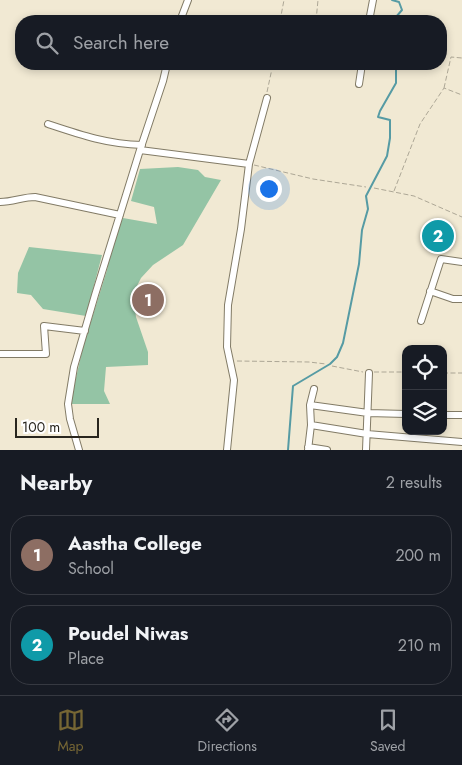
<!DOCTYPE html>
<html lang="en">
<head>
<meta charset="utf-8">
<style>
	:root { --surface:#171b24; --page:#242831; --text:#f1f3f6; --muted:#9ea1a6; --line:#363941; --accent:#766634 }
	body { margin:0; font-family:Jost,sans-serif; background:var(--page); color:var(--text) }
	.controls { position:absolute; right:15px; bottom:15px; display:grid; overflow:hidden; border-radius:10px; box-shadow:0 2px 8px #0003 }
	.controls button { width:45px; height:45px; display:grid; place-items:center; padding:0; border:0; border-bottom:1px solid var(--line); background:var(--surface); color:var(--text); font:25px sans-serif }
	.scale { position:absolute; left:15px; bottom:12px; width:84px; box-sizing:border-box; padding-left:5px; border:2px solid #29261e; border-top:0; font-size:14px; line-height:18px; white-space:nowrap; color:#29261e; -webkit-text-stroke:4px #fff; paint-order:stroke }
	.you { position:absolute; left:268px; top:188px; width:18px; height:18px; margin:-12px; border:4px solid #fff; border-radius:50%; background:#1a73e8; box-shadow:0 0 0 8px #1a73e833 }
	.badge { display:grid; place-items:center; width:32px; height:32px; border-radius:50%; background:var(--accent); color:#fff; font-size:16px; font-weight:700 }
	.pin { position:absolute; translate:-50% -50%; border:2px solid #fff; box-shadow:0 1px 5px #0006 }
	.list { margin:0; padding:0; list-style:none }
	h2 { display:flex; justify-content:space-between; align-items:center; height:65px; margin:0; padding:0 20px; font-size:21px }
	h2 small { font-size:16px; font-weight:400; color:var(--muted) }
	.list li { display:grid; grid-template-columns:32px 1fr auto; gap:15px; align-items:center; box-sizing:border-box; height:80px; margin:0 10px 10px; padding:0 10px; border:1px solid var(--line); border-radius:20px }
	.list b { display:block; font-size:19px; white-space:nowrap }
	.list p { margin:0; font-size:16px; white-space:nowrap; color:var(--muted) }
	.list em { font-size:16px; font-style:normal; color:var(--muted) }
	.icon { flex:none; width:28px; height:28px; fill:none; stroke:currentColor; stroke-width:2; stroke-linecap:round; stroke-linejoin:round }
	.map { position:relative; flex:none; width:462px; height:450px; overflow:hidden }
	.search { position:absolute; background:var(--surface); box-shadow:0 2px 8px #0003; left:15px; right:15px; top:15px; height:55px; display:flex; align-items:center; gap:12px; box-sizing:border-box; padding:0 18px; border-radius:20px; color:var(--muted); font-size:19px }
	.sheet { height:245px; background:var(--surface) }
	nav { display:flex; justify-content:space-around; align-items:center; box-sizing:border-box; height:70px; border-top:1px solid var(--line); background:var(--surface); font-size:14px; color:var(--muted) }
	nav a { display:grid; justify-items:center; gap:2px }
	nav .on { color:var(--accent) }
	.map>svg:first-child { display:block }
	.green { fill:#94c4a5 }
	.lines { fill:none; stroke-linecap:round; stroke-linejoin:round }
	.stream { stroke:#569ba4; stroke-width:2 }
	.street-casing { stroke:#827b66; stroke-width:8 }
	.path { stroke:#ada796; stroke-width:1; stroke-dasharray:5 2.5; stroke-linecap:butt }
	.street { stroke:#fff; stroke-width:6 }
</style>
</head>
<body>
<div class="map">
<svg width="462" height="450" viewBox="0 0 462 450">
	<rect width="100%" height="100%" fill="#f1e9d3"/>
	<path class="green" d="M178,167L198,170L205,177L221,180L183,245L153,265L141,278L133,294L136,317L148,352V365L106,367L104,391L110,404H70L83,347L107,270L113,240L123,218L157,224L154,207L131,201L140,169Z
		M29,247L102,255L86,316L43,309L31,295L17,293L18,273Z"/>
	<g class="lines">
		<path class="stream" d="M392,0L399,2L402,10L396,17V21
			M288,450L293,386L330,364L337,357L343,343L359,264L362,230L368,209L366,196L387,156L390,138V120L378,117L380,111L396,83V64"/>
		<g class="street-casing">
			<path id="street" d="M180,21L188,0
				M369,21L373,0
				M359,84L362,64
				M48,124C81,135 107,144 142,145
				M140,150L249,164
				M0,202C13,202 23,197 35,197L120,215
				M430,291L453,299H462
				M421,321L441,259L462,262
				M0,354H46L44,326L85,331
				M310,405L368,413L406,414
				M443,415H462
				M311,425L367,434L462,442
				M308,447L327,450
				M79,450L70,419L68,404L74,367L95,295L140,150L163,81L167,64
				M227,450L234,380L227,347L228,305L241,229L249,164L267,98
				M308,450L311,425L310,405L314,389
				M366,450L369,373"/>
		</g>
		<path class="path" d="M187,20L195,21
			M280,21L284,0
			M316,21L318,0
			M304,64L308,68L312,64
			M444,88L451,57L462,58
			M267,92L273,64
			M254,165L313,179L366,187
			M374,188L414,196L462,217
			M394,191L420,124L444,88L462,95
			M237,361L309,362L326,364
			M332,366L363,372
			M374,372H406
			M443,373H462"/>
		<use href="#street" class="street"/>
	</g>
</svg>
<div class="controls">
<button><svg class="icon" aria-label="locate" viewBox="0 0 24 24"><circle cx="12" cy="12" r="6"/><path d="M12 2v4M12 18v4M2 12h4M18 12h4"/></svg></button>
<button><svg class="icon" aria-label="layers" viewBox="0 0 24 24"><path d="M12 4l9 5-9 5-9-5zM3 14l9 5 9-5"/></svg></button>
</div>
<div class="scale">100 m</div>
<div class="you"></div>
<div class="pin badge" style="left:148px;top:300px;background:#8d6e63">1</div>
<div class="pin badge" style="left:438px;top:236px;background:#0f9aa8">2</div>
<div class="search"><svg class="icon" aria-label="search" viewBox="0 0 24 24"><circle cx="10" cy="10" r="6"/><path d="M15 15l6 6"/></svg>Search here</div>
</div>
<section class="sheet">
<h2>Nearby<small>2 results</small></h2>
<ul class="list">
<li><span class="badge" style="background:#8d6e63">1</span><div><b>Aastha College</b><p>School</p></div><em>200 m</em></li>
<li><span class="badge" style="background:#0f9aa8">2</span><div><b>Poudel Niwas</b><p>Place</p></div><em>210 m</em></li>
</ul>
</section>
<nav>
<a class="on"><svg class="icon" aria-label="map" viewBox="0 0 24 24"><path d="M3 6l6-2 6 2 6-2v14l-6 2-6-2-6 2zM9 4v14M15 6v14"/></svg>Map</a>
<a><svg class="icon" aria-label="directions" viewBox="0 0 24 24"><path d="M12 3l9 9-9 9-9-9zM9 14v-3h6M13 9l2 2-2 2"/></svg>Directions</a>
<a><svg class="icon" aria-label="saved" viewBox="0 0 24 24"><path d="M7 4h10v16l-5-4-5 4z"/></svg>Saved</a>
</nav>
</body>
</html>
